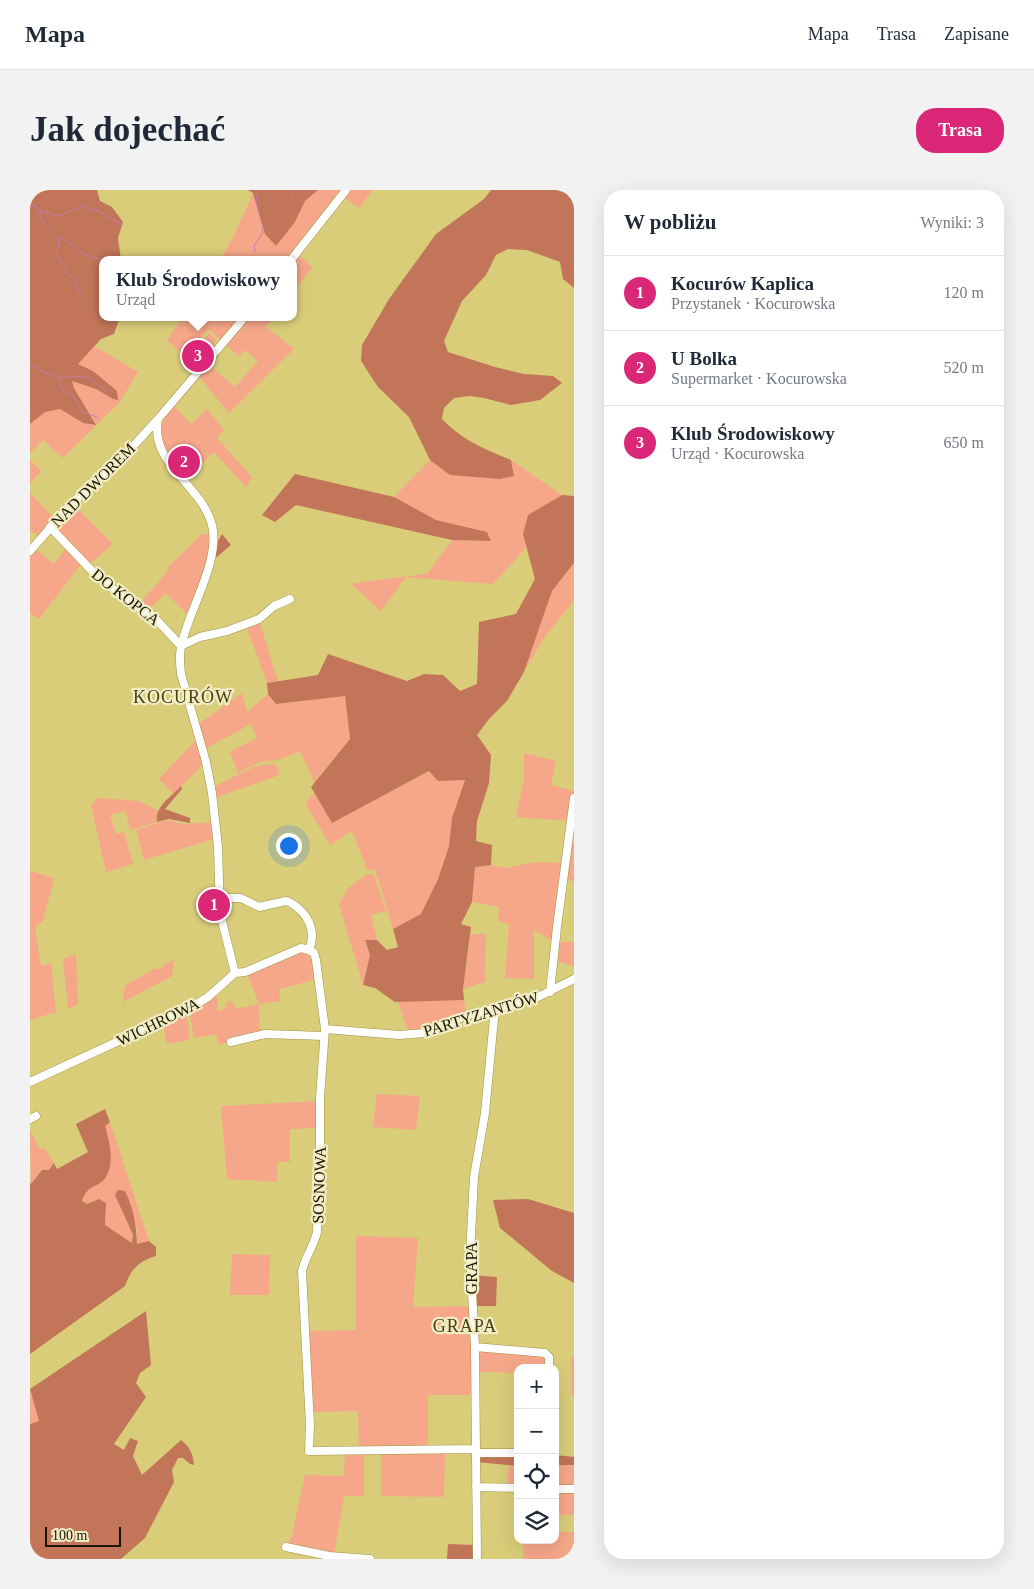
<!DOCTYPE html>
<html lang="pl">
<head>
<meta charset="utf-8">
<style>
	:root { --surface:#fff; --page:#f2f2f3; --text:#1f2937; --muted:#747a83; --line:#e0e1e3; --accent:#db2777 }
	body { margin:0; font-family:"Times New Roman",serif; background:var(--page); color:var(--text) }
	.controls { position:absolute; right:15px; bottom:15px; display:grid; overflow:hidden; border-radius:10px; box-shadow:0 5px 20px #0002 }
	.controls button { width:45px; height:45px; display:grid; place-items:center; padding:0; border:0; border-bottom:1px solid var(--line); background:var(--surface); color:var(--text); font:25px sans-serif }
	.scale { position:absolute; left:15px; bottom:12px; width:76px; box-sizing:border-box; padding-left:5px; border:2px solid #181400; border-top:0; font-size:14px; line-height:18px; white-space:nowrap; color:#181400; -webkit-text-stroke:4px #f2edc5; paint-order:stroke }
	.you { position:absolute; left:258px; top:655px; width:18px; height:18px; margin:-12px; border:4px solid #fff; border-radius:50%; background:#1a73e8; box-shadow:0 0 0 8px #1a73e833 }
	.badge { display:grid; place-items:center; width:32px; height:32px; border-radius:50%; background:var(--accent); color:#fff; font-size:16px; font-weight:700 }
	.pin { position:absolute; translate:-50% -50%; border:2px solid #fff; box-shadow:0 1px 5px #0006 }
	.popup { position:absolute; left:69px; top:66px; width:198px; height:65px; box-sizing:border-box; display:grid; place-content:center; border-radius:10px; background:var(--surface); filter:drop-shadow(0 1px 4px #0005); font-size:16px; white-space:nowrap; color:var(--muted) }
	.popup b { font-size:19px; color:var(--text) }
	.popup::after { content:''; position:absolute; left:50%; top:100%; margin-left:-10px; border:10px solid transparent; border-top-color:var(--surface) }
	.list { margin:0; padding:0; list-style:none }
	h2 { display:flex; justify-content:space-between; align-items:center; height:65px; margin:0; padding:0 20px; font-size:21px }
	h2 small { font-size:16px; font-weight:400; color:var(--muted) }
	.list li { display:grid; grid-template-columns:32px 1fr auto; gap:15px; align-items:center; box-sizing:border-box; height:75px; padding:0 20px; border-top:1px solid var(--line) }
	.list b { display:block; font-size:19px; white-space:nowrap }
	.list p { margin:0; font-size:16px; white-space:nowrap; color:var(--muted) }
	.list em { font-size:16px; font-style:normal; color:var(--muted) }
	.icon { flex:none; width:28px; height:28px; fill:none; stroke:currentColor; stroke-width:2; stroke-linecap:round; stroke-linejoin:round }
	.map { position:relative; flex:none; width:544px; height:1369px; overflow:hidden; border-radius:20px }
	header { display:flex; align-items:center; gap:30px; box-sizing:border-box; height:70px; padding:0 25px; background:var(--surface); border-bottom:1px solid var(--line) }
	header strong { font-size:24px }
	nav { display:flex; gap:28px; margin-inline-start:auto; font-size:18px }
	.intro { display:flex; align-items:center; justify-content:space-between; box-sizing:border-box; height:120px; padding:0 30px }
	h1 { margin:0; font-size:35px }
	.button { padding:12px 22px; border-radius:20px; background:var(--accent); color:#fff; font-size:18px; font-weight:700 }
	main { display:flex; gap:30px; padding:0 30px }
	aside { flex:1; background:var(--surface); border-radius:20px; box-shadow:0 5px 20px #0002 }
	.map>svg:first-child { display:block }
	.green { fill:#f6a789 }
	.forest { fill:#c27558 }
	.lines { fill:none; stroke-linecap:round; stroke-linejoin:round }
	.stream { stroke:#c37caa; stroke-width:1 }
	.minor-casing { stroke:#9f9340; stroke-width:9 }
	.minor { stroke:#fff; stroke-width:8 }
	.labels { text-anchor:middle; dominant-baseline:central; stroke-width:4.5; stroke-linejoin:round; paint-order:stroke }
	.street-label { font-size:16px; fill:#181400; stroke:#f2edc5 }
	.neighbourhood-label { font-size:18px; letter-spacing:1px; fill:#474114; stroke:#f2edc5 }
</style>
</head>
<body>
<header>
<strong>Mapa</strong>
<nav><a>Mapa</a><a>Trasa</a><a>Zapisane</a></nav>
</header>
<div class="intro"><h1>Jak dojechać</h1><a class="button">Trasa</a></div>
<main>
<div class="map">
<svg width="544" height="1369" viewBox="0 0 544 1369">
	<rect width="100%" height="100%" fill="#d9cd7a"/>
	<path class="green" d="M288,0H343L329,18L312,6L266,63L283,77L263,102V70H190L204,46L223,3L235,44L265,32L275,11Z
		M153,127H211L192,151L178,139L154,165L137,150Z
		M215,127H243L236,137L264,159L199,223L168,185L178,174L205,197L228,171L215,160L209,166L194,153Z
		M179,143L187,150L176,163L168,156Z
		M64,156L108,182L90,212L33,268L13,250L0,263V234L15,222L30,219L53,233L65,235L44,198L42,190L66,199L83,209L63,181L48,174Z
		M143,215L161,234L177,219L194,240L187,248L222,287L216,297L184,262L171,274L159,261L145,273C125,251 127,238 143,215Z
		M0,270L11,281L0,294Z
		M400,270L420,285L484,286L481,270L532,305L498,325L493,344L497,357L463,394L376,387L351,421L321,394C347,389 373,388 398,383L422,350L461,351L457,342L406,330L364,307Z
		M0,303L25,329L10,347L0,340Z
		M43,314L83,354L60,374L25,340V334Z
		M172,344H180C179,373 168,399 159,425L135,403L118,421L108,415L139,380L138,377Z
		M37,357L52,373L9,429L0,423V364L4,358L24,374Z
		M544,373V410L512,451L494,482L522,401Z
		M229,430L248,491L237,493L216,436Z
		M212,503L217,522L238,504L247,514L315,506L320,549L284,592L271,562H268L248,570L230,572L208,583L200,562L227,548L221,534L175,559L169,534Z
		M168,548L174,573L144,604L129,589Z
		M494,563L526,571L521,595L544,601L541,631L486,627L494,589Z
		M244,574L247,576L250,585L187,607L185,599L187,595L226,576Z
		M400,581L435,589L422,628L419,656L408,689L391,724L363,739L345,679L338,681L322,641L300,655L275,613L284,603L302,632Z
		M68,608L109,611L128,620L126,627L127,632L101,640L95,621L80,625L86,644L94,642L103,674L76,682L61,615Z
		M138,630L155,634L182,632L184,649L114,670L106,640Z
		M538,652L544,654V691L533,690L526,752H544V776L523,770L525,752L504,740V789L475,788L479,734L468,731L469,717L442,712L445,677L461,675L476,678L505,672L535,673Z
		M0,681L24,688L13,731L5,737L11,776L21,773L26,823C17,823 9,828 0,830Z
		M338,684L344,685L356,721L341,725L347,750L335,751L340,765L333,795L309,714L319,697Z
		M441,744H456L455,792L433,799Z
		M269,760L280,764L283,769L287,789L249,799L250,811L229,814L230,844L188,855L187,844L164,848L159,820L185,804L188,811L187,821L196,819L197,812L202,811L205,819L229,814L217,783Z
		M46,764L48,814L38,819L33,769Z
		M144,769L142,786L93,812L94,799L96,795L126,778L127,780Z
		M434,810L437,825L398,841L378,842L368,811Z
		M156,824L160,845L158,850L137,854L133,832Z
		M347,904L390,906L386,940L343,937Z
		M289,911L288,938L260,939V972H248L247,992L197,989L191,916Z
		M80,932L119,1051L107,1055V1038L93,1024L103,1045L102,1053L75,1035L76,1023L52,1011L55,1002L76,987L79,951L74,935Z
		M0,940L9,958L15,959L24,973L19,980H12L1,994Z
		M326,1046L388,1048L383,1117L441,1116L443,1205H398V1258H329L328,1221L280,1222L276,1141L326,1140Z
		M202,1064L240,1065L239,1105H200Z
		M446,1158L514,1166L517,1168V1178H488V1183L446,1182Z
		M541,1167H544V1205H542Z
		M0,1199L9,1231L0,1234Z
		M351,1261H415L414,1307L351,1306Z
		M315,1262H334V1306H314L304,1365L257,1356L262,1345L275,1285L314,1286Z
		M525,1275H544V1325H525Z
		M479,1276H488V1298L476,1297Z
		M525,1342H544V1369H493L494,1350H525Z"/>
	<path class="forest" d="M0,0H67L70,11L82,17L93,32L88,48L91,70H73V127H90L84,144L71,149L48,174L63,181L87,201L88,210L83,209L66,199L42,191L44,198L66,235L53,233L30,219L15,222L0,234Z
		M218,0H288L275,11L265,32L246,56L235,44L223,3Z
		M461,0H544V98L533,89L530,72L497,60L478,59L466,65L456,85L432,111L414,151L418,162L465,177L494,184L523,186L532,193L510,210L481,215L454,208L440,206L424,208L414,218L412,229C431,249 455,260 481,270L484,286L470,289L420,285L400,270L379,227L348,197L331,171L332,155L359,109L406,44L454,9Z
		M265,284L364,307L406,330L457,342L461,351L422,350L266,315L245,332L232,325Z
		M532,305L544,306V373L522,401L494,482L477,511L459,529L447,545L461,565L459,593L447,631L446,651L462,655L461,675L445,677L442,712L431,734L441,737L433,799L434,810L365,812L345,798L333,795L340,765L335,750H347L357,760L368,757L363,739L391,724L408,689L419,656L422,628L435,590L408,591L399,581L302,633L281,597L320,549L315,506L246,514L238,504L237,493L288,485L298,464L377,491L394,484L413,485L430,501L447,494L449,432L486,424L505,389L493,344L498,325Z
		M192,344L201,355L181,372L186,354Z
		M151,596L152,599L135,619L160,628V633L139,629L127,632C124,617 142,606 151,596Z
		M75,919L80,932L75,936C79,950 85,972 76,987C69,998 57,994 52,1011L57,1014L69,1009L76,1013L75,1035L102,1053L103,1045L85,1005L88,1000L95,1001C104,1019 106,1035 107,1054L119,1051L126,1057V1066C109,1071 101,1079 95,1096L0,1164V993L1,994L12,980H19L24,973L27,979L58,962L46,934Z
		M498,1009L544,1023V1093L522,1081L470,1038L463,1010Z
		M440,1085L467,1087L466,1116H441Z
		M116,1121L121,1175L110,1183L106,1193L116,1207L84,1254L94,1260L100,1248L108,1251L103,1266L112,1285L151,1250C160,1257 163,1264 164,1275L160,1274L153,1268H148L142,1280L144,1292L115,1348L91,1369H0V1234L9,1231L0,1199Z
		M446,1263H488V1276L446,1272Z
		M525,1265L544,1267V1275H525Z
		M418,1354L444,1355V1369H417Z"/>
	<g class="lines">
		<path class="stream" d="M260,0L262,7
			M278,0L279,3
			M0,14L10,20C9,32 22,42 29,51L27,65L37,83L44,89L52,107
			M11,21L29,26L53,16L61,20H67L92,35
			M28,48H33L53,64L71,69L73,71
			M225,61L224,56L232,44L233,37L226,12L228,0
			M0,174L17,184L22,183L29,188L45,186L59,188L80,204
			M29,189L32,200L43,206L53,222L67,227
			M0,220H2"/>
		<g class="minor-casing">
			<path id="minor" d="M261,70L316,0
				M20,337L63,382L96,410L122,425L151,456
				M0,361L42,313L96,264L128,229
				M151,456L170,447L197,441L229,429L244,416L260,409
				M189,708H211L229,717L256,711L261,713C278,723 287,741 279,760
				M279,760L284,763L286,770L295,839L290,908V952L287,1042C284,1056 275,1067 272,1081L280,1235L279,1261L446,1259
				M205,783L190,723L188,657L182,603L176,572L151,484C150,475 149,466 151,457C158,421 191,371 182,335C172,295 119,274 128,229L215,127
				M520,802L527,737L544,608
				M295,839L369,845L395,843L437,825L506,808L544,789
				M201,852L235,844L294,846
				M0,892L160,818L178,807L205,783L215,782L271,758L279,760
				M0,929L6,926
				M445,1157L515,1163L519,1167V1178
				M446,1263H488
				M446,1297L488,1298
				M525,1299H544
				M256,1357L299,1366L340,1369
				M447,1369L445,1157L440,1065L444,987L455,923L465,818"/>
		</g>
		<use href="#minor" class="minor"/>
	</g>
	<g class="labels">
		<g class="street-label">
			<text transform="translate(63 295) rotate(-45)">NAD DWOREM</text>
			<text transform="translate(96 407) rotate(38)">DO KOPCA</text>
			<text transform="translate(451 824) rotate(-17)">PARTYZANTÓW</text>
			<text transform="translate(128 832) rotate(-26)">WICHROWA</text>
			<text transform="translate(289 995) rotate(-88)">SOSNOWA</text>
			<text transform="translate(441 1078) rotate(-90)">GRAPA</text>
		</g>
		<g class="neighbourhood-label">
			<text x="153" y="507">KOCURÓW</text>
			<text x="435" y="1136">GRAPA</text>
		</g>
	</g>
</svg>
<div class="controls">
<button>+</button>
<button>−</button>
<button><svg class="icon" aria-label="locate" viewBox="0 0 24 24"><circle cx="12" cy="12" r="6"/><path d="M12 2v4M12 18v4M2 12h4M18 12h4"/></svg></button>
<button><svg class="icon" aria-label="layers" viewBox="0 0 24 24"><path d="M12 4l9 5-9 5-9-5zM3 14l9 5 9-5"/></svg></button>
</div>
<div class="scale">100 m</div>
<div class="you"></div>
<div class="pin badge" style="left:184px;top:715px">1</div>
<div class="pin badge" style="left:154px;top:272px">2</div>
<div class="pin badge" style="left:168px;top:166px">3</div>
<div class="popup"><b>Klub Środowiskowy</b>Urząd</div>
</div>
<aside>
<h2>W pobliżu<small>Wyniki: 3</small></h2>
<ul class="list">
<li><span class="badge">1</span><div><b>Kocurów Kaplica</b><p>Przystanek · Kocurowska</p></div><em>120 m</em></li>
<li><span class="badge">2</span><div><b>U Bolka</b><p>Supermarket · Kocurowska</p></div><em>520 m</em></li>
<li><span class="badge">3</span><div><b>Klub Środowiskowy</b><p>Urząd · Kocurowska</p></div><em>650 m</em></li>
</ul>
</aside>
</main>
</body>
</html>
